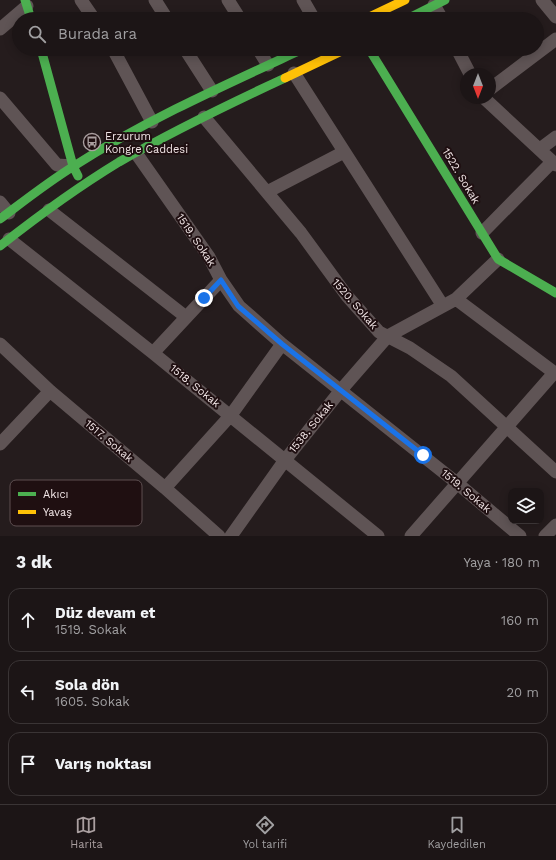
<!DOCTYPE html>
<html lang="tr">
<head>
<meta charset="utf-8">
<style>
	:root { --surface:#1c1516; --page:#251e1f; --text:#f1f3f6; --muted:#a09fa1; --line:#3a3435; --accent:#aa9fa0 }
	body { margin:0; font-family:"Work Sans",sans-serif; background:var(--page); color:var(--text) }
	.controls { position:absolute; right:12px; bottom:12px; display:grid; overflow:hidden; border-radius:8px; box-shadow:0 2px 10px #0003 }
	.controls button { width:36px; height:36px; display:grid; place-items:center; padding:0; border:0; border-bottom:1px solid var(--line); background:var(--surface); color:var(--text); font:20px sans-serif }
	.compass { position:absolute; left:460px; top:68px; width:36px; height:36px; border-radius:50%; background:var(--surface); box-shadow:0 2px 10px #0003; rotate:180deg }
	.stop { position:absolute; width:12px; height:12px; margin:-9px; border:3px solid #1a73e8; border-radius:50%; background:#fff }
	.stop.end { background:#1a73e8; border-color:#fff; box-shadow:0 1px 4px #0008 }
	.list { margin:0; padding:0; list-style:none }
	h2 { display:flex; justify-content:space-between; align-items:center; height:52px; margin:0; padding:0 16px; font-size:17px }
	h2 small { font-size:13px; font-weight:400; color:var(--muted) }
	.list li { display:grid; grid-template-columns:26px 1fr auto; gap:12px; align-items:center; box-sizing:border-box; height:64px; margin:0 8px 8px; padding:0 8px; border:1px solid var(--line); border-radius:12px }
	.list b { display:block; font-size:15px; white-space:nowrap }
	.list p { margin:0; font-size:13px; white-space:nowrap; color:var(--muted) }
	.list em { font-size:13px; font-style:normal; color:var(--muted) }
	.icon { flex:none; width:22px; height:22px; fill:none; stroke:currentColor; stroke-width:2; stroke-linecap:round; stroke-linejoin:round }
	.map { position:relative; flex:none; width:556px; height:536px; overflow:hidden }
	.search { position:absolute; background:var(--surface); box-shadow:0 2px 10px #0003; left:12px; right:12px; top:12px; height:44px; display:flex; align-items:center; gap:10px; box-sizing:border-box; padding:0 14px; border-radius:22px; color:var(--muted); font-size:15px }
	.sheet { height:268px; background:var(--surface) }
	nav { display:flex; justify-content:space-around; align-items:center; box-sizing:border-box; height:56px; border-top:1px solid var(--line); background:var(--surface); font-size:11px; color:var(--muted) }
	nav a { display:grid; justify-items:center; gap:2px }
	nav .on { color:var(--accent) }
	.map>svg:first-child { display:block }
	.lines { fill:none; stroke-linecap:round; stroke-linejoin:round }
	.street { stroke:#5f5455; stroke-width:13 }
	.fast { stroke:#4caf50; stroke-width:9 }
	.slow { stroke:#ffc107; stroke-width:9 }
	.route { stroke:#1a73e8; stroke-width:5 }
	.labels { text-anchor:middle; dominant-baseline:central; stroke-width:4; stroke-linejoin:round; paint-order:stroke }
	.poi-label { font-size:11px; fill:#f1e5e6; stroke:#1f0f11; text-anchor:start }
	.street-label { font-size:11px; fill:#f1e5e6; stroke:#1f0f11 }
	.key { fill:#1f0f11; stroke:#5e4f51; stroke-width:1 }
	.key-label { font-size:11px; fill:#f1e5e6 }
</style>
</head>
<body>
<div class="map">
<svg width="556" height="536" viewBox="0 0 556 536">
	<rect width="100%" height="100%" fill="#251c1d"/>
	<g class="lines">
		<path class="street" d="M81,0L94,19
			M155,0L167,19
			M228,0L240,19
			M303,0L314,19
			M542,0L556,17
			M434,5L442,19
			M0,29L27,6
			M113,49L152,122
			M185,49L212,91
			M258,49L268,65
			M457,49L470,74
			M294,73L443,306
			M490,89L556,39
			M0,98L57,165L73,166
			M484,98L556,165
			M204,117L301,233L347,296L379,332L410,348L451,376L556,472
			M540,149L556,137
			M136,153L209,257L221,280L239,306L282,344L457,483L520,536
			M267,192L344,152
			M0,202L9,213
			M49,210L186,317
			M482,233L552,162
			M9,239L153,353L378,536
			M456,299L556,374
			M0,344L50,391L165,488L219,536
			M153,353L221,280
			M0,444L50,391
			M165,488L231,415L282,344
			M231,536L285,460L341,390L388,336L456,299L498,259
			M411,536L554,373
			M545,536L556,525"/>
		<path class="fast" d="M25,0L31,19
			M407,19L445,0
			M41,49L73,166L78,176
			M369,49L498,259L556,293
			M0,219C24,201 48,182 74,166C146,120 225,85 303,49
			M0,246C38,216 78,187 119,162C173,131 229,104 285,78"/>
		<path class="slow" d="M365,19L405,0
			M285,78L346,49"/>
	</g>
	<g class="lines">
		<path class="route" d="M204,298L221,280L238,306L282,344L423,455"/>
	</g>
	<defs>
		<g id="bus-ring" transform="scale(0.9)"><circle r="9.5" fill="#1f0f11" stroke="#aa9fa0" stroke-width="1.5"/><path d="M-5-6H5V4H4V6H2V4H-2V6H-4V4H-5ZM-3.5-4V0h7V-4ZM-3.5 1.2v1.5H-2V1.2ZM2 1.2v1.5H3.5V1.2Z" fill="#aa9fa0"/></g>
	</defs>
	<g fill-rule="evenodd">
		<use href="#bus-ring" x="92" y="142"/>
	</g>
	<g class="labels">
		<g class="poi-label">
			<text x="105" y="136">Erzurum<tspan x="105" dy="13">Kongre Caddesi</tspan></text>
		</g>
		<g class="street-label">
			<text transform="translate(461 176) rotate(59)">1522. Sokak</text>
			<text transform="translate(196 240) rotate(56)">1519. Sokak</text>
			<text transform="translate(355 304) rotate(49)">1520. Sokak</text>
			<text transform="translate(195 386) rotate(39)">1518. Sokak</text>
			<text transform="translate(311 427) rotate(-51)">1538. Sokak</text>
			<text transform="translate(109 441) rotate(40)">1517. Sokak</text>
			<text transform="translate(466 491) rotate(40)">1519. Sokak</text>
		</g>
	</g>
	<rect x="10" y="480" width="132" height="46" rx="6" class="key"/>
	<rect x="18" y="492" width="18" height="4" fill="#4caf50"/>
	<rect x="18" y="510" width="18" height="4" fill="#ffc107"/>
	<g class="key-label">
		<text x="43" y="498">Akıcı</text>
		<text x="43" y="516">Yavaş</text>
	</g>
</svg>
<div class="controls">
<button><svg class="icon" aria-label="layers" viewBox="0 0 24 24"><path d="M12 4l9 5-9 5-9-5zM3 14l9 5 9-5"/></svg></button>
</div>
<svg class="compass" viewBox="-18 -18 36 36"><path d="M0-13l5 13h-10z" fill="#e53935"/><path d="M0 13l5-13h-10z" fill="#a09fa1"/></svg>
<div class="stop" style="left:423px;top:455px"></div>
<div class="stop end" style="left:204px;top:298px"></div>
<div class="search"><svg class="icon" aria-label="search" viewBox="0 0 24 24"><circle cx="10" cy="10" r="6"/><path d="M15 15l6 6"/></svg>Burada ara</div>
</div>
<section class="sheet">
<h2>3 dk<small>Yaya · 180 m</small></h2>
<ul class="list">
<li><svg class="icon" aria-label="ahead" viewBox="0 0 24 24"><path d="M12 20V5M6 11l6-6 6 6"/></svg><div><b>Düz devam et</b><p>1519. Sokak</p></div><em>160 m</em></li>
<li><svg class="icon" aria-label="left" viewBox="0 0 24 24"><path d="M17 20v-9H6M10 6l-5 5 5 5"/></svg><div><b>Sola dön</b><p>1605. Sokak</p></div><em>20 m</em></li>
<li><svg class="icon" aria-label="arrive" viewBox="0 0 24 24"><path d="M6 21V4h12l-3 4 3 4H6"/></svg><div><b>Varış noktası</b></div></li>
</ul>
</section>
<nav>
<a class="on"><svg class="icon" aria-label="map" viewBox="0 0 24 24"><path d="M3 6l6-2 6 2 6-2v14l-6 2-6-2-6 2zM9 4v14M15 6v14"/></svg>Harita</a>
<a><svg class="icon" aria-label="directions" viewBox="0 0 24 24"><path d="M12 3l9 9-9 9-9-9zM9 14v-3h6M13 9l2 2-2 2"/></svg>Yol tarifi</a>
<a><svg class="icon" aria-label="saved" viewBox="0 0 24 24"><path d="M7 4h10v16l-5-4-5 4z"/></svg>Kaydedilen</a>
</nav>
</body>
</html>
